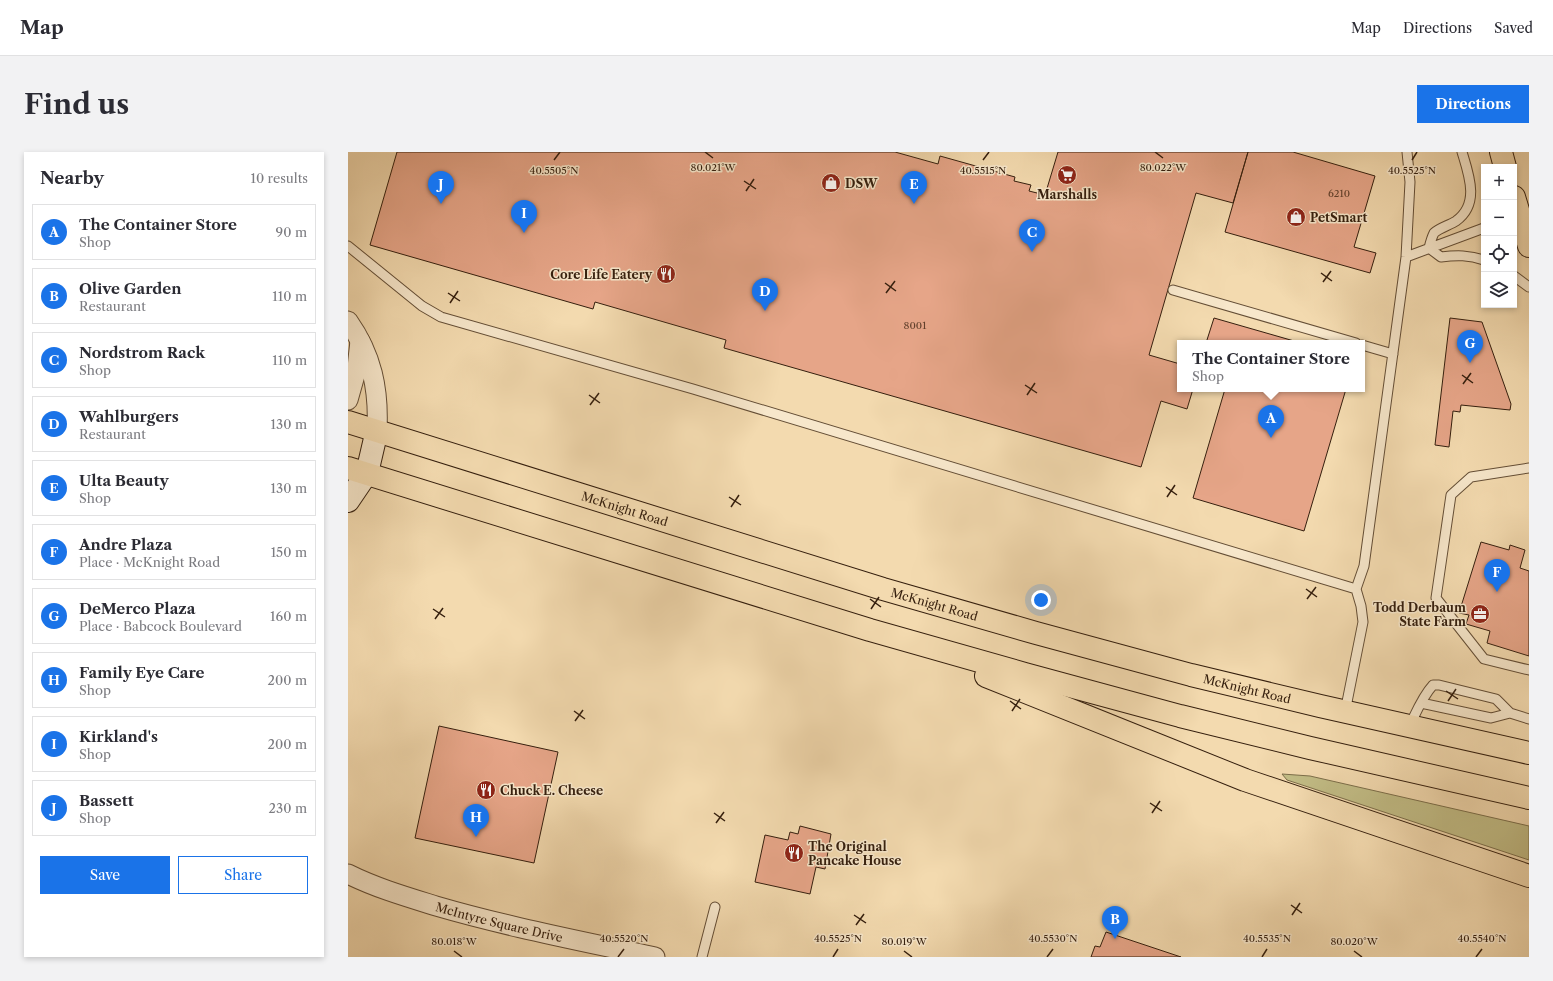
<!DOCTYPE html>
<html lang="en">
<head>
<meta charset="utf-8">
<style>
	:root { --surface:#fff; --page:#f2f2f3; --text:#2b2b33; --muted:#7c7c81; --line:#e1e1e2; --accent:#1a73e8 }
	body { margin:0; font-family:"Libre Caslon Text",serif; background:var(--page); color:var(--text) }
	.controls { position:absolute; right:12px; top:12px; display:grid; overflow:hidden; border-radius:0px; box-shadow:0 2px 6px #0003 }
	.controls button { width:36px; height:36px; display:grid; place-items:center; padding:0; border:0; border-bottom:1px solid var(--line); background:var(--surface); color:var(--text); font:20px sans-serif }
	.you { position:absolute; left:693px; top:448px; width:14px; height:14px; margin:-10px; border:3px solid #fff; border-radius:50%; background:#1a73e8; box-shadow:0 0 0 6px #1a73e833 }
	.badge { display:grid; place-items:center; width:26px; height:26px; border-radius:50%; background:var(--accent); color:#fff; font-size:13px; font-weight:700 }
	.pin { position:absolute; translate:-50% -33px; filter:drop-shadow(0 1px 2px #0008) }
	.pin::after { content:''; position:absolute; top:21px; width:14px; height:12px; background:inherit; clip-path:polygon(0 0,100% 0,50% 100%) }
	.popup { position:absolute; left:829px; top:188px; width:188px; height:52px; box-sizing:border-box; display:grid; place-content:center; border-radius:0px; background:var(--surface); filter:drop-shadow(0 1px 3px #0005); font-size:13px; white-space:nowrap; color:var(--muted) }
	.popup b { font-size:15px; color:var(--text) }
	.popup::after { content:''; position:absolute; left:50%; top:100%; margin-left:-8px; border:8px solid transparent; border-top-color:var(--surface) }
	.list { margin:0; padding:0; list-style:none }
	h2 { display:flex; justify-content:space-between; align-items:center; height:52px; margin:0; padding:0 16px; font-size:17px }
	h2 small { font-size:13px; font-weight:400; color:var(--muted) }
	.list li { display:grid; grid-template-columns:26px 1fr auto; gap:12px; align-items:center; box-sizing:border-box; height:56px; margin:0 8px 8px; padding:0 8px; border:1px solid var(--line); border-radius:0px }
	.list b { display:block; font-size:15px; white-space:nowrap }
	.list p { margin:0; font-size:13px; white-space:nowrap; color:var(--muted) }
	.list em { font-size:13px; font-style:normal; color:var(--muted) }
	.actions { display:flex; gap:8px; padding:12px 16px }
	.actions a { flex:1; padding:9px 0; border:1px solid var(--accent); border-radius:0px; text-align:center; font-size:14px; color:var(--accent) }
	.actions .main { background:var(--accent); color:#fff }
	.icon { flex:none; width:22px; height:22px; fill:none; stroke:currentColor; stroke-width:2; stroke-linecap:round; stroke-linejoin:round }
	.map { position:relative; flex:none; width:1181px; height:805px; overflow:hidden; border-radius:0px }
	header { display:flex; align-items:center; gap:24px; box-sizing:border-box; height:56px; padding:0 20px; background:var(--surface); border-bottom:1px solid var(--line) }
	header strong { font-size:19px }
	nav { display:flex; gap:22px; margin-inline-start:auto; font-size:14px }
	.intro { display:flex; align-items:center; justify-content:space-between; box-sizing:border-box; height:96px; padding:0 24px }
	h1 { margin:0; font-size:28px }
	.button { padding:10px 18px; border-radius:0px; background:var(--accent); color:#fff; font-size:14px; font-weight:700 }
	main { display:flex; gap:24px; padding:0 24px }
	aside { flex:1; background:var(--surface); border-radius:0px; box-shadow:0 2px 6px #0003 }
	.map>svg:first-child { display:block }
	.green { fill:#c2bd86; stroke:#7c6e4a }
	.building { fill:#e6a588; stroke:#351f0e }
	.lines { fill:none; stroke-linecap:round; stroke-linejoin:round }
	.lane-casing { stroke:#644e36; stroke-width:11 }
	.street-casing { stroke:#644e36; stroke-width:21 }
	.secondary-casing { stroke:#351f0e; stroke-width:24 }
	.primary-casing { stroke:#351f0e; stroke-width:24 }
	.highway-casing { stroke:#351f0e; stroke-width:24 }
	.lane { stroke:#f7e7cb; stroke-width:9 }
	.street { stroke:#f7e7cb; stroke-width:19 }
	.secondary { stroke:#f7e7cb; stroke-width:22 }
	.primary { stroke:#f3daaf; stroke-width:22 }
	.highway { stroke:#f3daaf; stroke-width:22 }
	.ticks { fill:none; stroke:#351f0e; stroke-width:1.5 }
	.labels { text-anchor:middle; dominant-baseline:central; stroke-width:3; stroke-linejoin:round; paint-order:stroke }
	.number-label { font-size:10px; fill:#61402c }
	.poi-label { font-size:12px; font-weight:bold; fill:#351f0e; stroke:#f7e7cb; text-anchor:start }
	.street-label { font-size:12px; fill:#351f0e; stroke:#f7e7cb }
	.ticks-label { font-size:10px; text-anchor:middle; fill:#351f0e; stroke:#f7e7cb; stroke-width:3; stroke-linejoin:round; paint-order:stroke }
</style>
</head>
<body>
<header>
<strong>Map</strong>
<nav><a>Map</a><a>Directions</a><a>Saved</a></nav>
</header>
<div class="intro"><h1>Find us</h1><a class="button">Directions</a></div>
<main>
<aside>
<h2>Nearby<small>10 results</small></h2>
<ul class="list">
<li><span class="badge">A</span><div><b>The Container Store</b><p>Shop</p></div><em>90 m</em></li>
<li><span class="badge">B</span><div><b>Olive Garden</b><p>Restaurant</p></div><em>110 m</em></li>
<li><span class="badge">C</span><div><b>Nordstrom Rack</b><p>Shop</p></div><em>110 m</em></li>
<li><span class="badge">D</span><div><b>Wahlburgers</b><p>Restaurant</p></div><em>130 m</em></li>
<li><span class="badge">E</span><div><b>Ulta Beauty</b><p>Shop</p></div><em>130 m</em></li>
<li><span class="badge">F</span><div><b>Andre Plaza</b><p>Place · McKnight Road</p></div><em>150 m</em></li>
<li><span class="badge">G</span><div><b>DeMerco Plaza</b><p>Place · Babcock Boulevard</p></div><em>160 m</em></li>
<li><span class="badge">H</span><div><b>Family Eye Care</b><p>Shop</p></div><em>200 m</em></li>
<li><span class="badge">I</span><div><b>Kirkland's</b><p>Shop</p></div><em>200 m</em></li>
<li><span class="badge">J</span><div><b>Bassett</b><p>Shop</p></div><em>230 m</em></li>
</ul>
<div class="actions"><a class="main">Save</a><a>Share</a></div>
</aside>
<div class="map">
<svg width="1181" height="805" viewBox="0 0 1181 805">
	<rect width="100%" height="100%" fill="#f3daaf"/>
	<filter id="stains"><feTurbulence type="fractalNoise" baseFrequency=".005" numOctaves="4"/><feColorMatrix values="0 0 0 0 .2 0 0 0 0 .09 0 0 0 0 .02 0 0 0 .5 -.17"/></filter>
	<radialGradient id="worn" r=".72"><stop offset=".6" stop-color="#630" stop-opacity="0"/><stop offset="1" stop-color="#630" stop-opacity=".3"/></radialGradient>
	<path class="green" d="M934,622L962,624L1181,674V708L939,628Z"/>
	<path class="building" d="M49,0H547L590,12L592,4L667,25L666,29L683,33L681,39L697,43L710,0H900L885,51L848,41L801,203L832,212V237H845L839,257L813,249L793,315L376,196L378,188L247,150L245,157L22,93Z
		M900,0H945L1027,24L1006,95L1028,101L1022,121L877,80Z
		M866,166L953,191H858Z
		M1102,166L1134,170L1163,252L1162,258L1113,253L1112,260L1105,259L1101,295L1087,293Z
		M877,237H998L956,379L845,346Z
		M1133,390L1161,398L1162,393L1177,398L1172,416L1181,419V504L1139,491L1142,479L1118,472L1121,463L1111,461Z
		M91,574L210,600L186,711L67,686Z
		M452,674L483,682L477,717L468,715L462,742L407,730L417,683L440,688L442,680L450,682Z
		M758,780L833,805H743L747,794L752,795Z"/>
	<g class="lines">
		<g class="lane-casing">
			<path id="lane" d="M0,94L74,154L93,165L345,237L1008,437
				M1081,96C1082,92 1084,85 1086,81C1091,76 1102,73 1108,69C1132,52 1121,23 1114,0
				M1081,96L1093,105C1109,103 1121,103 1136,108
				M1058,105L1136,76
				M1166,124L1181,135
				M825,138L1008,191
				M1014,193L1045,202
				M1181,316L1123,325L1103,343L1088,446L1136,507L1181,518
				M1073,551L1143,566L1162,561
				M997,560L1015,470L1013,454L1008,437L1016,414L1058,105L1062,30L1059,0
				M1061,575C1068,561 1074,545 1085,533H1091L1148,547L1162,561L1181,567
				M354,805L367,755"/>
		</g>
		<g class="street-casing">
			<g id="street">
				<path d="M0,169C24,203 31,237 29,278"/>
				<path d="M0,248L9,216L12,189"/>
				<path id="s1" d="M0,722C28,736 59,745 88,754C160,775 234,789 307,805"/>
			</g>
		</g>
		<g class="secondary-casing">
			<path id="secondary" d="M0,349L19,321L29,278"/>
		</g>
		<g class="primary-casing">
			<path id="primary" d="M1153,0L1157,15
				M1166,45L1181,94"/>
		</g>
		<g class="highway-casing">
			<g id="highway">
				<path id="s2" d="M0,270L535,437L688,481L843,523L972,554L1181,601"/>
				<path d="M0,316L522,478L677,522L832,564L962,596L1181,646"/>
				<path d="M638,524L897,628L1181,724"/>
			</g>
		</g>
		<use href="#lane" class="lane"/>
		<use href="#street" class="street"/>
		<use href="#secondary" class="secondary"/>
		<use href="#primary" class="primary"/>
		<use href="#highway" class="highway"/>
	</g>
	<path class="ticks" d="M357,0L365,6M807,0L815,6M206,8L212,0M635,8L641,0M1064,8L1069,0M396,29L408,37M398,39L406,27M973,121L984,129M975,130L983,119M537,131L548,139M100,141L112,149M538,141L547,129M102,151L110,139M1114,223L1125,231M1115,232L1123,221M677,233L689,241M241,243L252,251M679,243L687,231M242,253L251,241M818,335L829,343M381,345L393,353M819,345L827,333M383,355L391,343M958,437L969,445M522,447L533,455M959,447L968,435M85,457L97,465M523,457L531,445M87,467L95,456M1098,539L1110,547M662,549L673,557M1100,549L1108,537M226,559L237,567M664,559L672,547M227,569L235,558M802,651L814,659M366,661L377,669M804,661L812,649M368,671L376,660M943,753L954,761M506,763L518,771M944,763L952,751M508,773L516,762M106,799L114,805M556,799L564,805M1006,799L1014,805M270,805L276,797M485,805L490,797M699,805L705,797M914,805L919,797M1128,805L1134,797"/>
	<defs>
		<g id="supermarket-disc" transform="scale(1)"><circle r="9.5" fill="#8f2418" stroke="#f7e7cb"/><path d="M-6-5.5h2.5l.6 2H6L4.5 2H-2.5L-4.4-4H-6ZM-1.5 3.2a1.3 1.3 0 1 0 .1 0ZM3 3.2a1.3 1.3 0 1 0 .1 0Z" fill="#fff"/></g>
		<g id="shop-disc" transform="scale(1)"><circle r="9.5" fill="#8f2418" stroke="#f7e7cb"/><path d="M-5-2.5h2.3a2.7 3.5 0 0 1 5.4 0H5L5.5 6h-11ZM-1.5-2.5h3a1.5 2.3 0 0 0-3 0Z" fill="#fff"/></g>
		<g id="restaurant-disc" transform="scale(1)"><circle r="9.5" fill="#8f2418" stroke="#f7e7cb"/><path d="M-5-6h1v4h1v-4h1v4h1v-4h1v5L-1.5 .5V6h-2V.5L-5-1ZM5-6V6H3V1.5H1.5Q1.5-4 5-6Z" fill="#fff"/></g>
		<g id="office-disc" transform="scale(1)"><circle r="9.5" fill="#8f2418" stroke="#f7e7cb"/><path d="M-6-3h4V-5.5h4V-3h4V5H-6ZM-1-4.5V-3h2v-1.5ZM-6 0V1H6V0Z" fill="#fff"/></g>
	</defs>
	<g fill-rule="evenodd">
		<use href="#supermarket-disc" x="719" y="23"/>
		<use href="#shop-disc" x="483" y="31"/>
		<use href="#shop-disc" x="948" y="65"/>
		<use href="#restaurant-disc" x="318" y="122"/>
		<use href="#office-disc" x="1132" y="462"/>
		<use href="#restaurant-disc" x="138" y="638"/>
		<use href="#restaurant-disc" x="446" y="701"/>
	</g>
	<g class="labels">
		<g class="number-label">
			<text x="991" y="41">6210</text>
			<text x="567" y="173">8001</text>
		</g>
		<g class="poi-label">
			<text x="497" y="31">DSW</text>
			<text x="719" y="42" text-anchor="middle">Marshalls</text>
			<text x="962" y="65">PetSmart</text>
			<text x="304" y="122" text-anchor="end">Core Life Eatery</text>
			<text x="1118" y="455" text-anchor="end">Todd Derbaum<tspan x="1118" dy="14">State Farm</tspan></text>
			<text x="152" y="638">Chuck E. Cheese</text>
			<text x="460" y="694">The Original<tspan x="460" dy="14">Pancake House</tspan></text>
		</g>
		<g class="street-label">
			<text stroke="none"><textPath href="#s2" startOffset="290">McKnight Road</textPath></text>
			<text stroke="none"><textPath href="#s2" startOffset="614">McKnight Road</textPath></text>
			<text stroke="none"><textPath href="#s2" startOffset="938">McKnight Road</textPath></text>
			<text stroke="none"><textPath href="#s1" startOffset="159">McIntyre Square Drive</textPath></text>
		</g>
	</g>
	<g class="ticks-label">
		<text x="365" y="19">80.021°W</text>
		<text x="815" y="19">80.022°W</text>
		<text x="635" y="22">40.5515°N</text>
		<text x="206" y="22">40.5505°N</text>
		<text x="1064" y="22">40.5525°N</text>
		<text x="276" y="790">40.5520°N</text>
		<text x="490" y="790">40.5525°N</text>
		<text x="705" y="790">40.5530°N</text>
		<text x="919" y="790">40.5535°N</text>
		<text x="1134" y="790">40.5540°N</text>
		<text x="106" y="793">80.018°W</text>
		<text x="556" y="793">80.019°W</text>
		<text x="1006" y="793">80.020°W</text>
	</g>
	<rect width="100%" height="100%" filter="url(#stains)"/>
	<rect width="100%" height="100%" fill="url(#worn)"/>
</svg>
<div class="controls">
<button>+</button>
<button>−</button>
<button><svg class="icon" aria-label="locate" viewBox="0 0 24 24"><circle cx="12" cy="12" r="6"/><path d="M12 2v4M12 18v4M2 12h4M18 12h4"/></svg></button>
<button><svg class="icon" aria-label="layers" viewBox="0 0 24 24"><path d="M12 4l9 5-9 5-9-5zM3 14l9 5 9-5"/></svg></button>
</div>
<div class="you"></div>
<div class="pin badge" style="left:923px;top:286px">A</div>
<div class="popup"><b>The Container Store</b>Shop</div>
<div class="pin badge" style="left:767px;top:787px">B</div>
<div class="pin badge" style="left:684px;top:100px">C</div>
<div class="pin badge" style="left:417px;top:159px">D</div>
<div class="pin badge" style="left:566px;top:52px">E</div>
<div class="pin badge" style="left:1149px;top:440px">F</div>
<div class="pin badge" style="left:1122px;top:211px">G</div>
<div class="pin badge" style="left:128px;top:685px">H</div>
<div class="pin badge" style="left:176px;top:81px">I</div>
<div class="pin badge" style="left:93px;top:52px">J</div>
</div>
</main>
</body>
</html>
